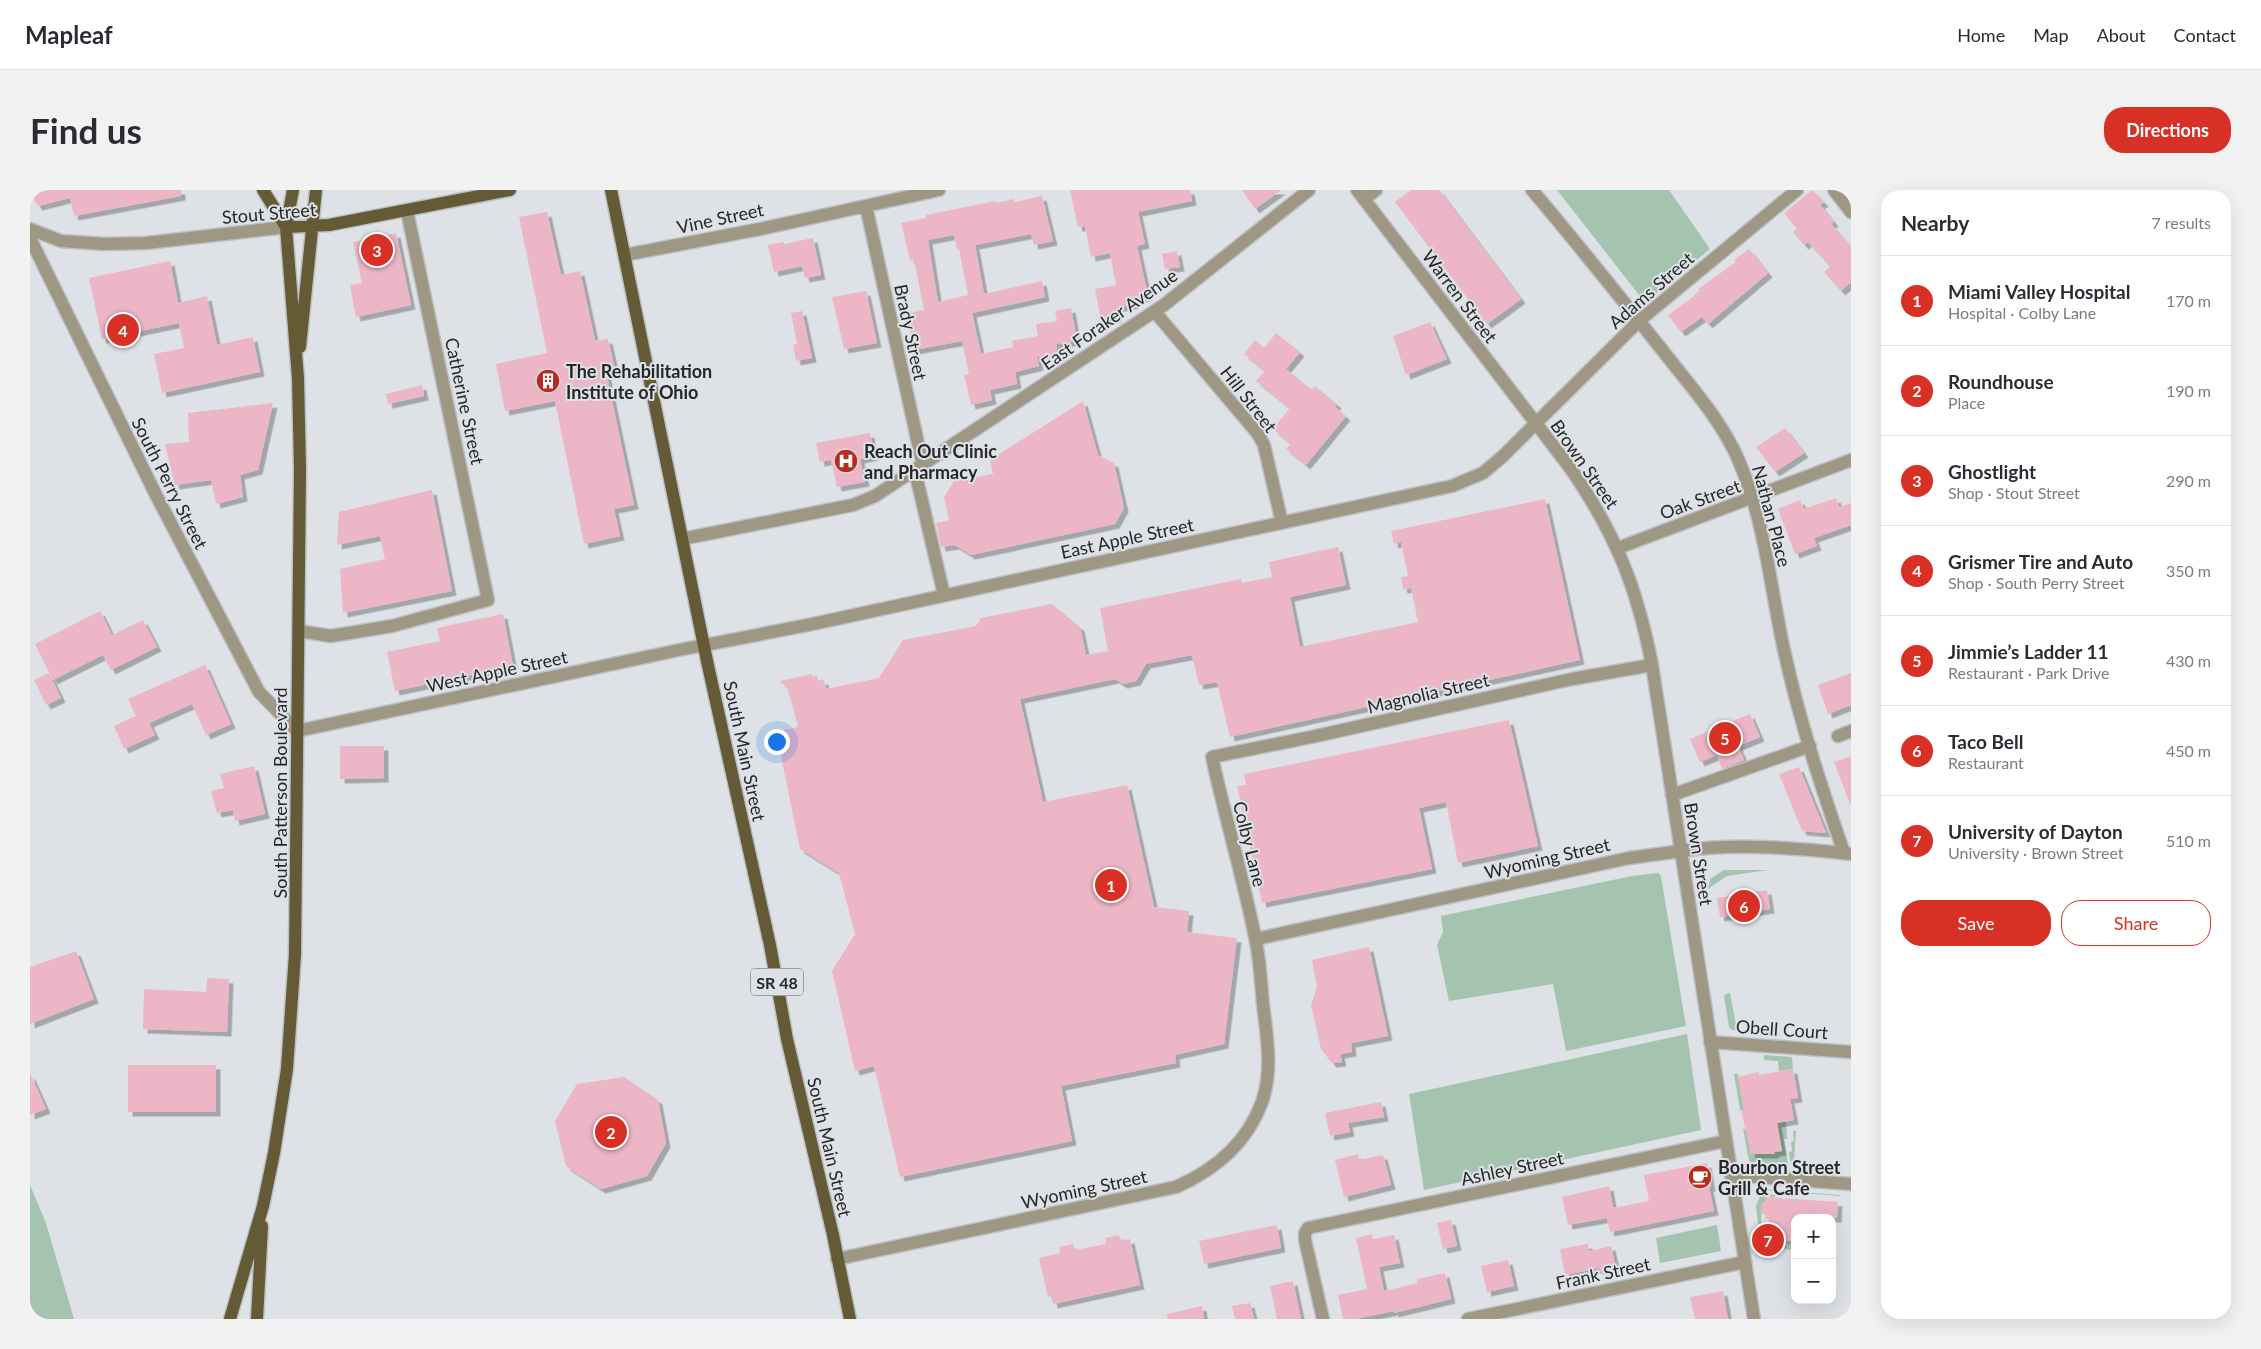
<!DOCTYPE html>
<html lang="en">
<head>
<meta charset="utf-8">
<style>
	:root { --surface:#fff; --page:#f2f2f3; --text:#2b2b33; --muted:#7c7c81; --line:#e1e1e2; --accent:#d93025 }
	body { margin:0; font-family:Lato,sans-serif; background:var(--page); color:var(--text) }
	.controls { position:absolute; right:15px; bottom:15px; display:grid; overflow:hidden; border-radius:10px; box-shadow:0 5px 20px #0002 }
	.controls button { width:45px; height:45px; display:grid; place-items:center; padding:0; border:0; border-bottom:1px solid var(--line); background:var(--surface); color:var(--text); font:25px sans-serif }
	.you { position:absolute; left:746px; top:551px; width:18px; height:18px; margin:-12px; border:4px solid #fff; border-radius:50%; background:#1a73e8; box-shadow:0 0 0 8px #1a73e833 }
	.badge { display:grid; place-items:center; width:32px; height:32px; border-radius:50%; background:var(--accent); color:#fff; font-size:16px; font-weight:700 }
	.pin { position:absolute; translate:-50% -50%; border:2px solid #fff; box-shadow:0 1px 5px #0006 }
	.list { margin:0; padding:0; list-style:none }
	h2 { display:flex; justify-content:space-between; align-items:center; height:65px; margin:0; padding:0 20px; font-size:21px }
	h2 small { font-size:16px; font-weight:400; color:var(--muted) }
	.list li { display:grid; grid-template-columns:32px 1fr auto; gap:15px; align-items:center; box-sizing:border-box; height:90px; padding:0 20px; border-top:1px solid var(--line) }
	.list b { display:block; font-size:19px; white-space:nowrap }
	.list p { margin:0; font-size:16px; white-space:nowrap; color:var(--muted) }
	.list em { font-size:16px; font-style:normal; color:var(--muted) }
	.actions { display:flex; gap:10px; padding:15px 20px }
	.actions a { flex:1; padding:11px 0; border:1px solid var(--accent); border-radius:20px; text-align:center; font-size:18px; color:var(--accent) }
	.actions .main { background:var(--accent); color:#fff }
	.map { position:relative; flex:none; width:1821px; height:1129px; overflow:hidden; border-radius:20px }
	header { display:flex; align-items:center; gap:30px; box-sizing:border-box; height:70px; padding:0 25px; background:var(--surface); border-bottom:1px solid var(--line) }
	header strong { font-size:24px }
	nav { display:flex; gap:28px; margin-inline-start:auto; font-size:18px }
	.intro { display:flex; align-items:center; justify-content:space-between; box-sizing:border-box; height:120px; padding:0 30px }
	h1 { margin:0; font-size:35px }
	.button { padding:12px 22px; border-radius:20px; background:var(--accent); color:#fff; font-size:18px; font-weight:700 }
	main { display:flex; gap:30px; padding:0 30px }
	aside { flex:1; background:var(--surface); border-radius:20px; box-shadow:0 5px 20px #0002 }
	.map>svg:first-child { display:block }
	.green { fill:#a4c4af }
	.building { fill:#ecb6c6; fill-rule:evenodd; filter:url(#shadow) }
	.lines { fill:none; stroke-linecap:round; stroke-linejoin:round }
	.minor-casing { stroke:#bdc0c4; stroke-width:15 }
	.tertiary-casing { stroke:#bdc0c4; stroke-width:15 }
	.primary-casing { stroke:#bdc0c4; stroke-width:15 }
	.minor { stroke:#9d9783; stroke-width:12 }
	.tertiary { stroke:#9d9783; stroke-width:12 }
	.primary { stroke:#655a36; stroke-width:12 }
	.labels { text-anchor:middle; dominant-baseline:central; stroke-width:4; stroke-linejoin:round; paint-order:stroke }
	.shield { fill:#dee2e6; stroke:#5c5f61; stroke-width:1 }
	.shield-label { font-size:16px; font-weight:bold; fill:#252728 }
	.street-label { font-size:18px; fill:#252728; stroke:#dee2e6 }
	.poi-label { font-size:18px; font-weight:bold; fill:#252728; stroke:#dee2e6; text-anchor:start }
</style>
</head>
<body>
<header>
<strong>Mapleaf</strong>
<nav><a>Home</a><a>Map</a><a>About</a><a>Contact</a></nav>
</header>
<div class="intro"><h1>Find us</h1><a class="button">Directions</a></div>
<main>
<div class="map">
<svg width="1821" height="1129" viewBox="0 0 1821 1129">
	<defs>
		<filter id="shadow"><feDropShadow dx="4.5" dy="4.5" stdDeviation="0" flood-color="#0004"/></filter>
	</defs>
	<rect width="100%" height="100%" fill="#dee2e6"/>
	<path class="green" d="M1527,0H1639L1680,59L1621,108L1613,110Z
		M1694,680H1738L1697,686L1678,699L1680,689Z
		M1628,683L1631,686L1656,836L1536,861L1523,794L1419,811L1407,755L1413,742L1411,726L1602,686Z
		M1700,803L1707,840H1702L1699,837L1694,805Z
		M1657,844L1671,940L1394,1000L1379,904Z
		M1734,865L1762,867L1763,879L1749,881L1748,871L1734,870Z
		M1704,884H1708L1714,920H1710Z
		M1756,931L1757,949H1754L1758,974L1723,973L1719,971L1713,939H1716L1721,964H1744V962L1752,961L1747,933Z
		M1763,941H1766L1764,971H1770V975H1761L1759,962L1762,961L1761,952L1764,951Z
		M0,995L16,1033L44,1129H0Z
		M1730,999L1810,1005V1006L1730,1000Z
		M1731,1004L1745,1005V1007H1736L1735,1013H1732L1731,1034H1728L1726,1016Z
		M1687,1035L1691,1061L1630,1073L1626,1048Z
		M1729,1037H1733L1735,1053L1765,1056V1060L1734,1057L1733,1052L1731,1051Z"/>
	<path class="building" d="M0,0H151V6L44,26L40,8L8,16L0,4Z
		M1040,0H1160L1162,11L1108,22L1115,54L1107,56L1118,106L1104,109L1105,114L1085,118L1087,128L1071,131L1065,99L1086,95L1080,63L1061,67L1055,36L1048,37Z
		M1212,0H1251L1225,19Z
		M1381,0H1409L1491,109L1457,134L1365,12Z
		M1782,0L1794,12L1790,15L1804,32L1801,34L1821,57V92L1811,101L1794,82L1800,77L1778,52L1774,55L1763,42L1767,39L1754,23Z
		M1012,6L1023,51L1004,55L1001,44L945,55L954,104L1012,91L1015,107L942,123L951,164L983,157L982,151L1008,146L1006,134L1027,131L1025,121L1041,118L1047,151L1026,154L1027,164L1007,167L1009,176L985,182L987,194L960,200L962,210L941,215L934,185L939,184L932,151L884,160L876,124L894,120L884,69L880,70L871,33L896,28V25L965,11L966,13L984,9L985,12ZM924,45L927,59H929L938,105L908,112L898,50Z
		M517,22L531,85L550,81L565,151L578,149L585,180L576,182L604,315L584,319L590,346L554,354L525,211L475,221L466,174L517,163L489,27Z
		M366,43L381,115L326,127L320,95L332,93L323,52Z
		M783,48L791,85L775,88L772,76L744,82L738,55L754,52V54Z
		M1719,59L1738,83L1678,134L1672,127L1651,142L1638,125L1659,110L1670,100L1668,99L1706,72L1704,70Z
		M1147,61L1150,77L1135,79L1132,64Z
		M140,71L148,113L177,106L187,155L223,147L230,182L132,203L124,164L154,158L149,133L72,149L59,88Z
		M836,101L847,153L814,159L802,107Z
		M772,121L782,168L766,171L763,155L767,154L761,123Z
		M1400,132L1417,169L1376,185L1363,146Z
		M1246,143L1270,162L1256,179L1282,200L1285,196L1307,214L1305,217L1316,226L1276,275L1256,259L1261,254L1243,239L1260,218L1226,191L1235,181L1214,164L1225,150L1234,158Z
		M392,195L394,206L358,214L356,204Z
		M1053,211L1068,265L1084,273L1094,318L1085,334L941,365L925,355L911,357L906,333L919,330L914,307L924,291L963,284L960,270Z
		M243,213L228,280L210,285L213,307L186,314L181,290L145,295L135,254L159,252L158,223Z
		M1755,238L1774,263L1745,282L1726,257Z
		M840,243L844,266L830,269L835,292L807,297L801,270L790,272L786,253Z
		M402,300L422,401L313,423L310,379L355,369L350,346L307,355L309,322Z
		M1806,308L1809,317L1821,313V335L1784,348L1787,356L1765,364L1748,319L1770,310L1774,319Z
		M1515,309L1550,470L1200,547L1187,492L1169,495L1162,465L1116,474L1106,491L1093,494L1085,489L990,509L1013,612L1097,595L1124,717L1159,721L1157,742L1207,748L1194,854L1145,865L1146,873L1031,896L1042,951L870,987L844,876L825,881L802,781L825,744L809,683L770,659L746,542L768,537L758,499L750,491L782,484V487L787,485L788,491L794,490L796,499L849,488L873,450L946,436L951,428L1022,414L1050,437L1056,465L1078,461L1070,418L1211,389L1212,393L1242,387L1239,372L1308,357L1316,395L1260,407L1270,457L1388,432L1381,398L1373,399L1371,387L1378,386L1371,352L1364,354L1361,341Z
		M70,421L82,445L113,430L127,457L81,480L73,465L23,490L5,454Z
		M473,424L483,476L365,501L357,462L410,451L407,438Z
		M175,475L201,534L176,545L162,514L119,533L125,545L94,559L84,536L106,526L98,509Z
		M19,483L31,508L16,515L4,490Z
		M1821,483V515L1798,524L1788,495Z
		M1720,524L1730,547L1708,556L1714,570L1692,579L1687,565L1670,572L1660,549Z
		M1479,530L1508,656L1428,673L1416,612L1389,618L1402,679L1232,713L1207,596L1216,595L1214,584Z
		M310,556H354V588L310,589Z
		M1821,566V614H1820L1804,572Z
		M224,576L235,624L205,631L203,620L187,623L181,601L194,598L190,584Z
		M1769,577L1796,643L1772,641L1749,584Z
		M1737,700L1740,719L1690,727L1687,708Z
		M1339,757L1358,846L1321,853L1322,862L1310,864L1312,872L1302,873L1291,859L1281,815L1287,797L1282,770Z
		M46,761L64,809L0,834V777Z
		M177,788L199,789L197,842L113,839L114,799L176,802Z
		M98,875H186V922H98Z
		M1763,879L1768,908L1760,909L1764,930L1747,933L1752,961L1744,962L1745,964H1721L1711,920H1714L1708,887L1728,882L1729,885Z
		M0,883L16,919L0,925Z
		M594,887L628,910L636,953L617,986L571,999L536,976L525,931L547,894Z
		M1351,912L1354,927L1318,933L1320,942L1300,946L1295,923Z
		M1328,964L1329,970L1353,965L1361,995L1314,1007L1305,970Z
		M1677,973L1681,997H1679L1684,1021L1580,1042L1577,1028L1538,1035L1532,1007L1579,996L1583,1018L1619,1011L1614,985Z
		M1736,1007L1808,1012L1807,1028H1765L1761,1051L1738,1049L1739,1029H1735V1024H1731L1732,1012L1735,1013Z
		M1421,1030L1427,1056L1413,1059L1407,1033Z
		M1247,1035L1251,1058L1174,1074L1169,1051Z
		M1342,1044L1343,1049L1364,1045L1370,1073L1349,1077L1354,1101L1388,1093L1387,1089L1415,1083L1421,1109L1364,1123V1121L1325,1129H1313L1308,1105L1337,1099L1326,1048Z
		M1089,1045L1091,1051L1100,1049L1110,1095L1023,1114L1022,1106L1018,1107L1009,1068L1030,1063L1029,1057L1043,1054L1045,1060L1076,1054L1075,1048Z
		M1558,1054L1559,1061L1581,1056L1586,1078L1583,1079V1082L1572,1085L1570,1078L1535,1085L1530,1059Z
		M1478,1070L1484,1096L1457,1102L1451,1076Z
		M1263,1091L1271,1129H1247L1240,1096Z
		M1693,1101L1698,1129H1665L1660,1107Z
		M1220,1113L1224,1129H1205L1202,1116Z
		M1172,1116L1174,1129H1138L1137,1124Z"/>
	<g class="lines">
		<g class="minor-casing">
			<path id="minor" d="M1502,0C1547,53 1590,107 1633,161C1660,196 1690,228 1708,269C1735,330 1740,396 1754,460C1769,529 1791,596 1814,663
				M1804,0L1821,22
				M1334,9L1346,0
				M836,16L893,276
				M595,65L730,39L909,0
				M1125,122L1228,244L1234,255L1252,333
				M885,281L914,405
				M652,349L823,315L845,306L1134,115L1279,0
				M1588,358L1821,270
				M269,441L301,446L362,436L458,410L377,21
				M267,541L649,460L778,435L1422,296L1453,283L1473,266L1610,130L1767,0
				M1808,546L1821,541
				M1642,605L1780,556
				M1226,749L1599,668L1651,661
				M1680,852L1821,862
				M1701,985L1821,994
				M807,1069L1146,997C1185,980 1217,953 1232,912C1243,880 1237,847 1233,815C1231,792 1230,769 1225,747C1213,687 1195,627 1182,567L1286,546L1542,489L1622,475
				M1293,1129L1275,1050V1043L1278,1038L1696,951
				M1438,1129L1715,1072"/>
		</g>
		<g class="tertiary-casing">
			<path id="tertiary" d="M1327,0L1541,279C1586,345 1607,397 1622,475L1724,1129
				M0,39L31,51L74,54L116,53L256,37
				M0,48L126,305L229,502L267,541
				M1651,661C1706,653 1766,658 1821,664"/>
		</g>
		<g class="primary-casing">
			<path id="primary" d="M233,0L256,37
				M581,0L677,471L740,755L757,849L803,1045L820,1129
				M256,37L299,35L480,0
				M270,157L286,0
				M200,1129L233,1016L244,963L257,879L265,764L270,279L268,188L256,37L263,0
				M227,1129L232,1036"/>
		</g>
		<use href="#minor" class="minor"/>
		<use href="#tertiary" class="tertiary"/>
		<use href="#primary" class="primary"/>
	</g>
	<defs>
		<g id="building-disc" transform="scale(1.25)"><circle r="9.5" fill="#b92c1b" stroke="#dee2e6"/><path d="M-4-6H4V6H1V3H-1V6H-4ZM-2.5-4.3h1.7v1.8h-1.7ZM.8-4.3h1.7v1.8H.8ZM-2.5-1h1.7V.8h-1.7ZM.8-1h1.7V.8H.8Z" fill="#fff"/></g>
		<g id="hospital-disc" transform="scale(1.25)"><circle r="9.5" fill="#b92c1b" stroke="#dee2e6"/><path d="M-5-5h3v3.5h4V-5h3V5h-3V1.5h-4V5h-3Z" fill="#fff"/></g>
		<g id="cafe-disc" transform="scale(1.25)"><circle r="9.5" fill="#b92c1b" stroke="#dee2e6"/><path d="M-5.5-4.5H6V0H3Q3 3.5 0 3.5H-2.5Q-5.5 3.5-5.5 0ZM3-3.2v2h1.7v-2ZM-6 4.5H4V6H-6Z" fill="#fff"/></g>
	</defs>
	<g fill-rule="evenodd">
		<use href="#building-disc" x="518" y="191"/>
		<use href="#hospital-disc" x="816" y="271"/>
		<use href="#cafe-disc" x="1670" y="987"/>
	</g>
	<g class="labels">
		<rect class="shield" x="721" y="778.5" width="52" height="27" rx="4"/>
		<g class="shield-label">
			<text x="747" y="792">SR 48</text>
		</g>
		<g class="street-label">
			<text transform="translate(239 23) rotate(-5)">Stout Street</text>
			<text transform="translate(690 28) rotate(-12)">Vine Street</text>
			<text transform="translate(1621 100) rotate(-41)">Adams Street</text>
			<text transform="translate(1430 106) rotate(53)">Warren Street</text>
			<text transform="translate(1079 129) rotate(-35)">East Foraker Avenue</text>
			<text transform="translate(881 142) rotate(78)">Brady Street</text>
			<text transform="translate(1219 209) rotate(52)">Hill Street</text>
			<text transform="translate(435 211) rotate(78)">Catherine Street</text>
			<text transform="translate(1555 274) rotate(55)">Brown Street</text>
			<text transform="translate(140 293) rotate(63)">South Perry Street</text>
			<text transform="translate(1670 309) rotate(-20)">Oak Street</text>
			<text transform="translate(1742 326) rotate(75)">Nathan Place</text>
			<text transform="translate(1097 348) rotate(-12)">East Apple Street</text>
			<text transform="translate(467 481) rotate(-12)">West Apple Street</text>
			<text transform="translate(1398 503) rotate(-13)">Magnolia Street</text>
			<text transform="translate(715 561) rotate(78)">South Main Street</text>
			<text transform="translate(250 603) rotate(-90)">South Patterson Boulevard</text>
			<text transform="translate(1220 654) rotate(76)">Colby Lane</text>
			<text transform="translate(1669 664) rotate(81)">Brown Street</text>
			<text transform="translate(1517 668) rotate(-13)">Wyoming Street</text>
			<text transform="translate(1752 839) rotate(4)">Obell Court</text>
			<text transform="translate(800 957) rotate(77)">South Main Street</text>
			<text transform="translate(1482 978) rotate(-12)">Ashley Street</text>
			<text transform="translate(1054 999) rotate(-12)">Wyoming Street</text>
			<text transform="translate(1573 1083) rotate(-12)">Frank Street</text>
		</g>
		<g class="poi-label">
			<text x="536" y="181">The Rehabilitation<tspan x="536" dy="21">Institute of Ohio</tspan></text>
			<text x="834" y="261">Reach Out Clinic<tspan x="834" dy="21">and Pharmacy</tspan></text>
			<text x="1688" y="977">Bourbon Street<tspan x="1688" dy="21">Grill &amp; Cafe</tspan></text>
		</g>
	</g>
</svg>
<div class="controls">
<button>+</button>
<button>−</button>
</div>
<div class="you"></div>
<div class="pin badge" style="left:1081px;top:695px">1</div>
<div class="pin badge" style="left:581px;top:942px">2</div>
<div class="pin badge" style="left:347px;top:60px">3</div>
<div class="pin badge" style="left:93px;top:140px">4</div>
<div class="pin badge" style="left:1695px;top:548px">5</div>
<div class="pin badge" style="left:1714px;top:716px">6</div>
<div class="pin badge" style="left:1738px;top:1050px">7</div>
</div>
<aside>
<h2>Nearby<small>7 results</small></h2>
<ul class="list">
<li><span class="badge">1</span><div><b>Miami Valley Hospital</b><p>Hospital · Colby Lane</p></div><em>170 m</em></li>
<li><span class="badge">2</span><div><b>Roundhouse</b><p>Place</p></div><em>190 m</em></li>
<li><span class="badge">3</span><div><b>Ghostlight</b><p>Shop · Stout Street</p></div><em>290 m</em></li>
<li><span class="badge">4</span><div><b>Grismer Tire and Auto</b><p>Shop · South Perry Street</p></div><em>350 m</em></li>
<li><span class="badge">5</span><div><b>Jimmie’s Ladder 11</b><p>Restaurant · Park Drive</p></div><em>430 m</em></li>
<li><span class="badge">6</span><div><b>Taco Bell</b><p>Restaurant</p></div><em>450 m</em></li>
<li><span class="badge">7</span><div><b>University of Dayton</b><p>University · Brown Street</p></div><em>510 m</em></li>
</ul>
<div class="actions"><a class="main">Save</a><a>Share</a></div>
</aside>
</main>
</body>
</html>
